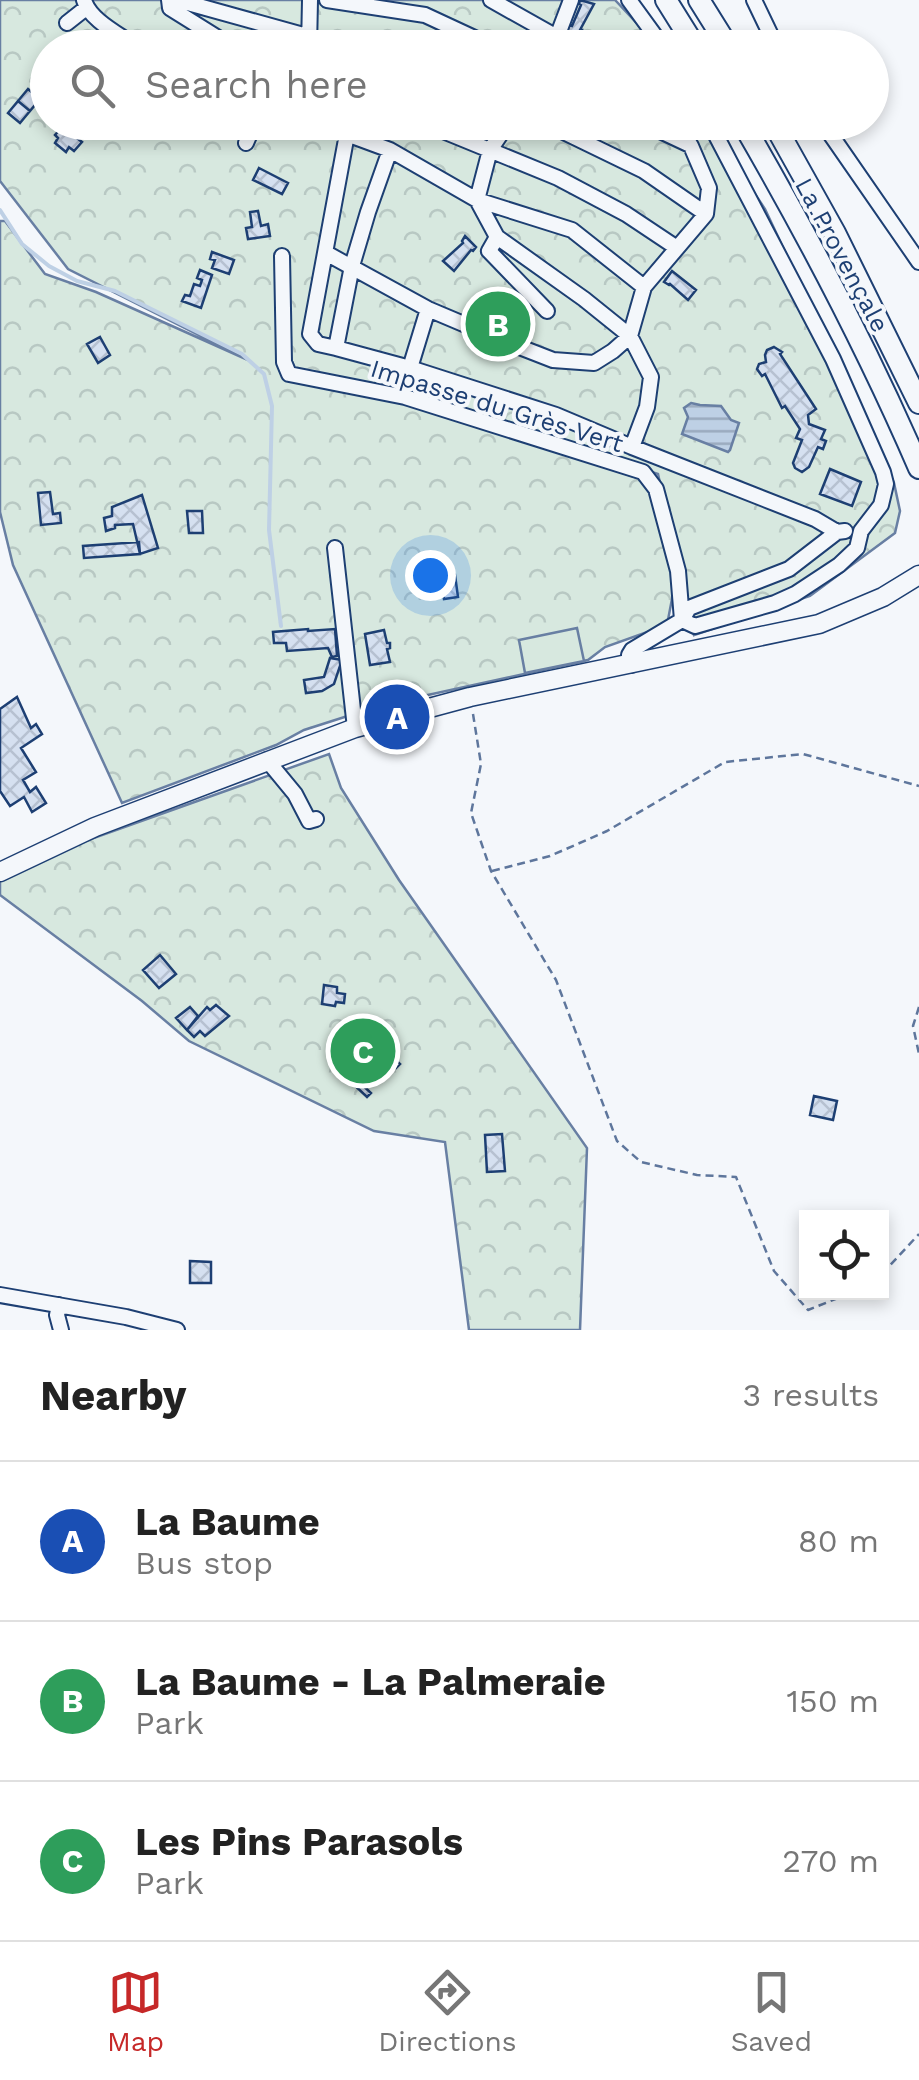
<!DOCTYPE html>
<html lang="en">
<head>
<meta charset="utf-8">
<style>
	:root { --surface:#fff; --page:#f2f2f2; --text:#222; --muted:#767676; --line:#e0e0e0; --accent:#c62828 }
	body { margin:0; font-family:"Work Sans",sans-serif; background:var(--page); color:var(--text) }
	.controls { position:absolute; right:30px; bottom:30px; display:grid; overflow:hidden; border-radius:0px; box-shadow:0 5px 15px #0003 }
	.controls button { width:90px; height:90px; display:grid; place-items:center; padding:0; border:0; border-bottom:2px solid var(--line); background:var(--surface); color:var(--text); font:50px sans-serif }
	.you { position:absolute; left:430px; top:575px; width:35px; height:35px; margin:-25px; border:8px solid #fff; border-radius:50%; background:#1a73e8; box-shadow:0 0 0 15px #1a73e833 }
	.badge { display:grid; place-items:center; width:65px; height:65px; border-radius:50%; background:var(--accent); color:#fff; font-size:32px; font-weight:700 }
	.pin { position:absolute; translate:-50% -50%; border:5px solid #fff; box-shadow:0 2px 10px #0006 }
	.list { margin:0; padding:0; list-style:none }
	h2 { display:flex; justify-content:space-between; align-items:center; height:130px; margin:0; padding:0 40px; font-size:42px }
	h2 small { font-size:32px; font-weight:400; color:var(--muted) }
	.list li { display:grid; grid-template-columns:65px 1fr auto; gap:30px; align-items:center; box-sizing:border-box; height:160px; padding:0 40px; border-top:2px solid var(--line) }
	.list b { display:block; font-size:38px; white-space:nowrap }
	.list p { margin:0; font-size:32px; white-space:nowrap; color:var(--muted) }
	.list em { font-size:32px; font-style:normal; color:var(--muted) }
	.icon { flex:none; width:55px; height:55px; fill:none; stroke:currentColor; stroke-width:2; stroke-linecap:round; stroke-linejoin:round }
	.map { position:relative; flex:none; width:919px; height:1330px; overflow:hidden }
	.search { position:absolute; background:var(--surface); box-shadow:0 5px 15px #0003; left:30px; right:30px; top:30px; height:110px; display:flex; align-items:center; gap:25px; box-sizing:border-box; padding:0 35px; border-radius:55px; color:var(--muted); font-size:38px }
	.sheet { height:610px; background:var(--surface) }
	nav { display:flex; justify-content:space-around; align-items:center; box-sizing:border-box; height:140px; border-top:2px solid var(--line); background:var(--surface); font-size:28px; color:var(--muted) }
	nav a { display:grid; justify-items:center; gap:5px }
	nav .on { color:var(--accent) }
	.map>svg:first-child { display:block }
	.park { fill:url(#park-crowns); stroke:#687fa3; stroke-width:2.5 }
	.pitch { fill:#d7e8df; stroke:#687fa3; stroke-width:2.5 }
	.water { fill:url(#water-rules); stroke:#687fa3; stroke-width:2.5 }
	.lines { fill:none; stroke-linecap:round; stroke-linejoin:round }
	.stream { stroke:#bed0e5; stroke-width:4 }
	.building { fill:url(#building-cross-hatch); stroke:#1d3f73; stroke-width:2.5 }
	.minor-casing { stroke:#1d3f73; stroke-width:18 }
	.major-casing { stroke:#1d3f73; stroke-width:21 }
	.highway-casing { stroke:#1d3f73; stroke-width:24 }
	.path { stroke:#5e769c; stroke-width:2.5; stroke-dasharray:8 5; stroke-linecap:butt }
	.minor { stroke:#f4f7fb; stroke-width:14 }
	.major { stroke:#f4f7fb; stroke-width:18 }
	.highway { stroke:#f4f7fb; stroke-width:20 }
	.labels { text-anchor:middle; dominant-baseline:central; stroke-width:8; stroke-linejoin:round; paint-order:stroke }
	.street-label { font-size:25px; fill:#1d3f73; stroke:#f4f7fb }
</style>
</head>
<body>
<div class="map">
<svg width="919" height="1330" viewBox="0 0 919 1330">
	<defs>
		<pattern id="park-crowns" width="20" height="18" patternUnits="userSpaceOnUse" patternTransform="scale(2.5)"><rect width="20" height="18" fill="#d7e8df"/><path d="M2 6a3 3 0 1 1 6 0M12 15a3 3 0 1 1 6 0" fill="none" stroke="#b8c8c3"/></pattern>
		<pattern id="water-rules" width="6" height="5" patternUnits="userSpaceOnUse" patternTransform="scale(2.5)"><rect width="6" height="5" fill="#bed0e5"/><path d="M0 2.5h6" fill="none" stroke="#9aaabe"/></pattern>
		<pattern id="building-cross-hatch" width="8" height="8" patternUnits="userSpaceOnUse" patternTransform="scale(2.5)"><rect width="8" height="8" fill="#d5e0f0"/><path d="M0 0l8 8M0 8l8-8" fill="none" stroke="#b6c1d1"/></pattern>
	</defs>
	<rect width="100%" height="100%" fill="#f4f7fb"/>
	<path class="park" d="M0,0H615L659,47L48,48V122L708,123L765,209L894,483L900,511L895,533L810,596L694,635L658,474L407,392L403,401L638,478L650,487L676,578L667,625L605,647L588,660L382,705L304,730L276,745L122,803L13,565L0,512V221H5L45,274L96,292L248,360L68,269L0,181Z
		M329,754L341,788L399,880L587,1148L580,1330H469L445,1142L374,1131L189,1041L142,1001L0,895V881L74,845Z"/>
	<path class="pitch" d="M577,628L584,661L525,673L519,640Z"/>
	<path class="water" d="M691,403L700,405L721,406L731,420L739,423L730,450L728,452L682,434L688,417L684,408Z"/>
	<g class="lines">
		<path class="stream" d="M0,210L22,244L49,266L77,281L115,291L242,354L264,374L272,406L269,530L281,626"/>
	</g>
	<path class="building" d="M580,0L594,4L580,30H582L580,37L566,31L569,25L572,26L581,5L579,4Z
		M28,89L40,99L30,111L18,101Z
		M18,101L30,111L20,123L8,113Z
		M58,122L83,123L73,135L82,142L74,151L69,147L66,152L55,143L58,138L55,135L63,126Z
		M259,168L288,183L282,194L253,180Z
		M258,211L261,226L268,224L270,236L248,239L246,228L252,227L250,212Z
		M465,236L476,247L473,251L471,250L454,271L443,261L463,243L462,241Z
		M212,252L234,260L229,274L212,268L215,260L210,259Z
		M200,270L212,275L201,308L182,301L185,295L190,296L194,284L200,286L202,280L197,278Z
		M672,271L696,290L688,300L670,284L669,285L664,282Z
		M100,337L110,355L98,363L87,344Z
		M774,347L782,352L780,354L816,409L808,415L809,424L825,430L821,439L826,441L823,449L818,447L809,467L802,472L795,468L793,463L802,440L796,438L800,429L785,406L782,408L765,374L762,376L757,369L759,364L766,362L765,355L767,350Z
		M830,469L861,482L852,506L820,494Z
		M50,492L53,514L60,513L61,523L41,525L38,493Z
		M142,495L158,548L140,554L133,524L115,525V528L106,531L104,518L112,516V507Z
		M187,511H202L203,533H189Z
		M139,542L140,554L84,558L83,546Z
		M455,575L458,597L444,599L441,578Z
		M308,629V631L335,629L337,656L332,657L328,648L287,651L286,643H274L273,632Z
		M384,630L387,643H390V648L387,649L390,662L370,665L365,634Z
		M330,658L342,660L334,684L322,691L306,693L304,680L324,677Z
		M17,697L31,728L36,724L42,734L21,748L36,772L23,780L30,792L36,787L46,803L32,812L24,797L10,806L0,791V709Z
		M160,955L176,974L159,988L143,970Z
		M324,985L337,987V993L345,994L344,1003L336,1002L335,1006L322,1004Z
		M216,1005L229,1016L205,1036L200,1031L194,1037L187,1030L207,1007L210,1010Z
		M190,1007L198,1016L187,1030L176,1018Z
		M383,1048L400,1064L396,1068L383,1056L358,1081L371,1093L367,1097L350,1081Z
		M814,1096L837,1101L833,1120L810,1115Z
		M502,1134L505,1171L487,1172L485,1135Z
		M190,1261L211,1262V1283H190Z"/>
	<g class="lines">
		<g class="minor-casing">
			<path id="minor" d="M84,0C90,21 121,35 138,48
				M169,0L170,8L234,48
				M177,0L350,48
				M327,0L425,15L496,48
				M491,0L557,37L552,48
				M571,0L557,37L588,48
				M629,0L664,48
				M754,0L777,48
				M67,23L86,8
				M309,48L310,0
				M314,122L390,150L477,200L497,237L584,299L630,336L651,377L647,407L632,447L815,519L837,532
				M421,122L558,178L626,214L677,248
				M509,122L490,150L477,200L572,230L644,287
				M641,122L690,145
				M677,122L691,146L709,188L706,214
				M822,122L919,262
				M166,127L170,122
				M347,134L310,334L318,344L336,348L352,266L368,212L390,150
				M246,143L255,122
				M497,237L489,251L547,311
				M326,253L428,309L499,339L553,360L594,363L613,351L630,336L644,287L706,214L644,171L543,122
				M282,256L284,362L289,374L405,397L643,472L656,489L678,571L682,620
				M336,348L410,368L556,415L632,447
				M410,368L428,309
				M335,548L355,728
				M682,620L695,626L775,603L795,594L839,565L857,548L861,531L881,505L886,484L883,472L833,359L709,122
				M631,665L629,655L632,650L682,620L689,608L789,569L837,532L845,531
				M267,760L295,794L309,821L316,819
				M0,1295L126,1317L177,1330
				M59,1305L57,1315L61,1330"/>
		</g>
		<g class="major-casing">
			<path id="major" d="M0,872L95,827L355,728L470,697L819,624L883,597L919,575"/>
		</g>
		<g class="highway-casing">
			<path id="highway" d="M666,0L696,48
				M699,0L729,48
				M742,122C807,234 868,350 919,468
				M773,122L835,233L919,403"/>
		</g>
		<path class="path" d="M473,714L481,764L471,813L491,871L556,980L617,1141L641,1162L697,1175L736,1177L774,1271L808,1310L853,1292
			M492,871L550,856L607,831L725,762L803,754L919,786
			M919,1007L913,1026L919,1054
			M882,1274L919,1234"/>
		<use href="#minor" class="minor"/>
		<use href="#major" class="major"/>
		<use href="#highway" class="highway"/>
	</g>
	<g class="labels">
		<g class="street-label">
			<text transform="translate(842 255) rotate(62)">La Provençale</text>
			<text transform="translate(497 406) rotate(17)">Impasse du Grès Vert</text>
		</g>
	</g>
</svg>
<div class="controls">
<button><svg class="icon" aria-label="locate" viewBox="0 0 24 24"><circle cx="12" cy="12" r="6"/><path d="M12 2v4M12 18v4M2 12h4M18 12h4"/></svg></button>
</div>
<div class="you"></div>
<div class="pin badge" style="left:397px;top:717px;background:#1a4fb4">A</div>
<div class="pin badge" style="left:498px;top:324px;background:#2e9e5b">B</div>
<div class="pin badge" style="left:363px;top:1051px;background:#2e9e5b">C</div>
<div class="search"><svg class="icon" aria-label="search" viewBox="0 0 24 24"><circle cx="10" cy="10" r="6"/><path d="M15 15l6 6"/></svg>Search here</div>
</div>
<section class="sheet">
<h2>Nearby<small>3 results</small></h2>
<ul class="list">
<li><span class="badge" style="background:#1a4fb4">A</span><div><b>La Baume</b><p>Bus stop</p></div><em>80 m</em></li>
<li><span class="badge" style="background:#2e9e5b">B</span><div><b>La Baume - La Palmeraie</b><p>Park</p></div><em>150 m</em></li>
<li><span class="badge" style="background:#2e9e5b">C</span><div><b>Les Pins Parasols</b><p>Park</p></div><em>270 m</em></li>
</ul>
</section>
<nav>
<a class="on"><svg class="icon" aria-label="map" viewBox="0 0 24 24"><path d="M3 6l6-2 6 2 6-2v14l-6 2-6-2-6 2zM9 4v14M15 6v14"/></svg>Map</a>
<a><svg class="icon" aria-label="directions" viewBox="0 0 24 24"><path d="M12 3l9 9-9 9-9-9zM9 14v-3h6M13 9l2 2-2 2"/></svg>Directions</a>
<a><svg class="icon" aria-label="saved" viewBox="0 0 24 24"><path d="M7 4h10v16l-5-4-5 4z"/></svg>Saved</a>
</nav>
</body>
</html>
